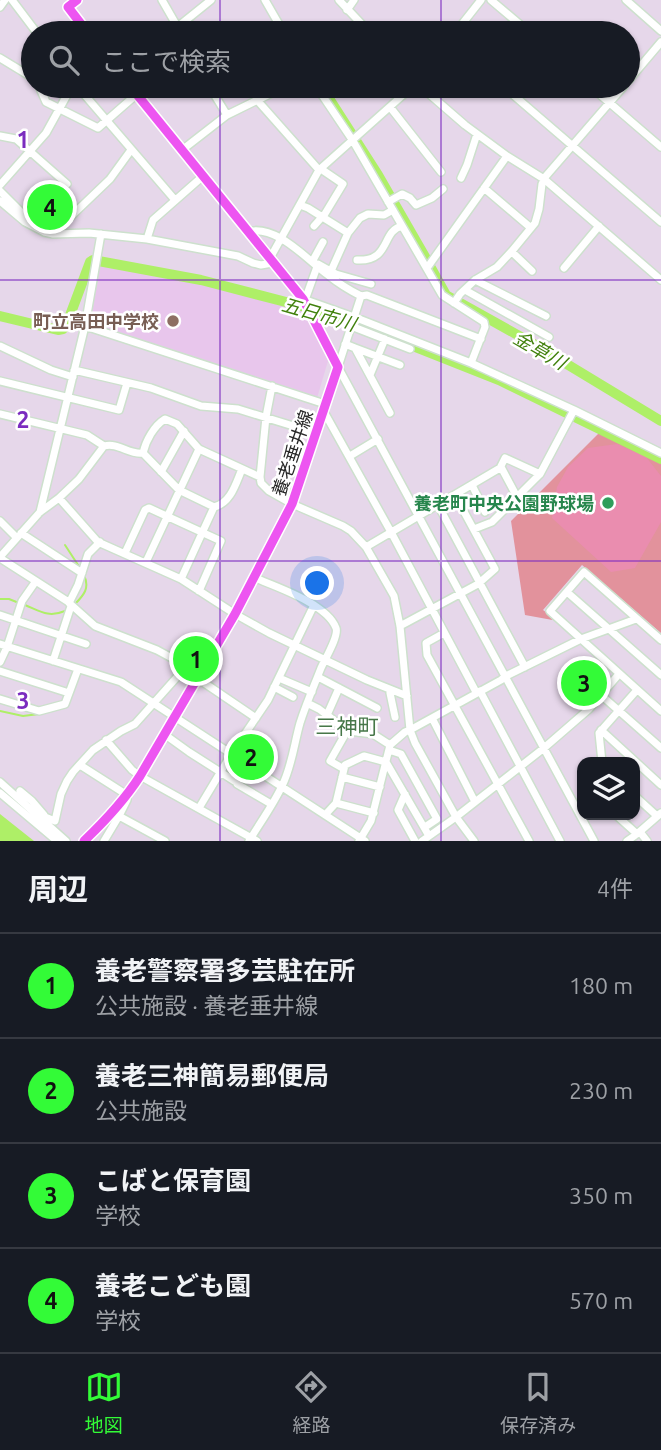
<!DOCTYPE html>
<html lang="ja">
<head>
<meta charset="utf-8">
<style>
	:root { --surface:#171b24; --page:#242831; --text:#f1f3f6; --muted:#9ea1a6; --line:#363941; --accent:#33fb37 }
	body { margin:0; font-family:Ubuntu,"Noto Sans JP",sans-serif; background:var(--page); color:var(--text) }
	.controls { position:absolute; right:21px; bottom:21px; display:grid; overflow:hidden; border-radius:14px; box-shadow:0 2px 5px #0004 }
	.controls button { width:63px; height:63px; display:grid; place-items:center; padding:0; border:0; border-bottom:2px solid var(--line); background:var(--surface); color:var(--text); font:35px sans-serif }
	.you { position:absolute; left:318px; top:584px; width:24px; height:24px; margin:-18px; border:5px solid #fff; border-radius:50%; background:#1a73e8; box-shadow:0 0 0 10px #1a73e833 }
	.badge { display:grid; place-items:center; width:46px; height:46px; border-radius:50%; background:var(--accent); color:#111; font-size:23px; font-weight:700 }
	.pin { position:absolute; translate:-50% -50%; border:4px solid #fff; box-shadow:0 2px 7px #0006 }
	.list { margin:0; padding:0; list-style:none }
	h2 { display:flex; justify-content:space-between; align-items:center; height:91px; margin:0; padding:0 28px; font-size:30px }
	h2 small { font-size:23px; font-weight:400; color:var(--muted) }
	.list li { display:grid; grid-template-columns:46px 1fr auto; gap:21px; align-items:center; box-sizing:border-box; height:105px; padding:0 28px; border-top:2px solid var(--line) }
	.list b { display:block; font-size:26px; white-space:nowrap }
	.list p { margin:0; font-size:23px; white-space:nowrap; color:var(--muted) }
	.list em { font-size:23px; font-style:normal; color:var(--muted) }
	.icon { flex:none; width:38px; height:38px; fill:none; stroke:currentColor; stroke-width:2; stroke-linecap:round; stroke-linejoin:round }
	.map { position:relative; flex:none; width:661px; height:841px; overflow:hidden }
	.search { position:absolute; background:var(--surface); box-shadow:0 2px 5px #0004; left:21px; right:21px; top:21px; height:77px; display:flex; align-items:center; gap:18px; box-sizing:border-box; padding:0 24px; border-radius:38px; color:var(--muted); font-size:26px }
	.sheet { height:511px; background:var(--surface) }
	nav { display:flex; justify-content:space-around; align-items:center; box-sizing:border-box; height:98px; border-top:2px solid var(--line); background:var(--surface); font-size:19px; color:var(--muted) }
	nav a { display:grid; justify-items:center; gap:4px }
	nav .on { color:var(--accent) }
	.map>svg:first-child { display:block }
	.education { fill:#e8c6ec }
	.park { fill:#e2929c }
	.pitch { fill:#ea8daf }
	.water { fill:#aeef67 }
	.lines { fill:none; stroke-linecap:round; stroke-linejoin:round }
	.stream { stroke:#aeef67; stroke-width:2 }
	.river { stroke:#aeef67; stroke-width:10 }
	.minor-casing { stroke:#cde0cd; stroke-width:10 }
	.major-casing { stroke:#fff; stroke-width:12 }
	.minor { stroke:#fff; stroke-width:7 }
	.major { stroke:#ed55f1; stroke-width:9 }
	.grid { fill:none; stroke:#7b2cbf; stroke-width:2; stroke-opacity:0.55 }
	.education-dot { fill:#8d6e63; stroke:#fff; stroke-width:2.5 }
	.leisure-dot { fill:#2e9e5b; stroke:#fff; stroke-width:2.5 }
	.labels { text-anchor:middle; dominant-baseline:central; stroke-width:5; stroke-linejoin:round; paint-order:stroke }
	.education-label { font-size:18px; font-weight:bold; fill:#785e54; stroke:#fff; text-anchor:end }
	.street-label { font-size:18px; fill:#262626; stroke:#fff }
	.leisure-label { font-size:18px; font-weight:bold; fill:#27864d; stroke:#fff; text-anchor:end }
	.water-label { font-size:19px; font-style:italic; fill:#41810d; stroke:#fff }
	.quarter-label { font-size:21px; fill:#477749; stroke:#fff }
	.grid-label { font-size:23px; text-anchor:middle; font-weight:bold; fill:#7b2cbf; stroke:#fff; stroke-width:5; stroke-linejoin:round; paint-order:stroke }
</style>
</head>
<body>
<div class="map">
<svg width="661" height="841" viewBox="0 0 661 841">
	<rect width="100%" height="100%" fill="#e6d7ea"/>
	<path class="education" d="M100,265L173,277L302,309L327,355L328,361L317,398L91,325L89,321Z"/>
	<path class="park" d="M600,432L661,462V633L582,565L543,610L558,621L525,615L511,521Z"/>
	<path class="pitch" d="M617,444L646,457L661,476V522L635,568L611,572L552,518L557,487L568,467L588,448Z"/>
	<path class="water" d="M0,814L34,841H0Z"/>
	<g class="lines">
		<path class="stream" d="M65,545L80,568
			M0,599H9L19,603
			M75,604C84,595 90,588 84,575
			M25,605C40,611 48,618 65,611
			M0,711L23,716L39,714"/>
		<path class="river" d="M321,86L378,175L428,262
			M431,268L446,295L532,343L661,421
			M0,316L58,330L63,329L66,326L90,262L93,260L201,280L313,309L355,323L499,380L661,459"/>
		<g class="minor-casing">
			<path id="minor" d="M12,0L37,33
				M162,0L181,33
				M265,0L284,33
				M339,0L370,33
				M491,0L530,33
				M626,0L661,31
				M0,7L5,0
				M347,10L354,0
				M170,33L211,0
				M455,33L481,0
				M0,58L33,78
				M628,81L661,42
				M39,86L46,102L98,128L137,94
				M77,86L175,200
				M209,86L227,115
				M316,86L353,141L442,295L484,322L485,327L471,363
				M420,86L465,125L507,156L544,179L661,280
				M503,86L661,222
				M590,86L661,147
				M257,100L319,170
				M390,107L441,172
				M0,136L16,139L67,184
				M182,150L227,115L286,86
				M321,169L343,184L323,217
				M461,178L467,165L477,134
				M0,185L46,133L72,86
				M484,188L531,228
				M0,191L23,214L25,221
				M0,201L25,222L44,232L53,234L89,233L147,239L238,256L253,263L261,265L272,263
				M388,202L402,194L410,198L416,205L432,198L443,189
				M300,205L308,208L348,233
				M33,226L40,224L58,227L64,223L110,179L131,150
				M314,226L322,217
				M247,232C276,223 307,260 328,275C338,283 349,290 361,296L338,367L594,841
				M147,239L153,220L203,176
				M512,252L532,271
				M269,260L319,170L413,86
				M357,260C391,262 381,231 402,226
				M312,262L323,242
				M427,268L507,156
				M564,268L599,226
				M331,271L348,233L360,218L368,214L384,215L393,210
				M475,280L546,316
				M465,290L549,337
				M361,296L367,295L481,339
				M303,299L354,317L471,363L574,410L661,453
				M305,300L318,264L336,274L371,284
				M454,303L460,294L475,280L497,267L512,251L535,223L539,209L542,184L546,176L624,86
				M85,326L325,404
				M351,326L410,349
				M345,344L355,348L390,413
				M0,346L51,370L73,377
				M355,348L400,365
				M74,370L151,388L201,406L238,409L316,433
				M370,375L385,339
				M0,381L119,410L127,383
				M272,386L266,417L260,477L261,483L269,491L292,504L343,526L351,531L366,547L394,596L400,626L410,730L415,743L456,817L474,841
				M323,410L391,532L476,692
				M0,414L87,435L104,446C118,442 129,455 143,453L179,490L214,507
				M143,453C146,440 154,426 165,419L177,424L199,449L260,477
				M350,456L378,439
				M501,467L517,497
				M161,472L184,431
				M472,485L485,512
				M59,498L98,542L181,579L235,614L269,633L367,680L407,696
				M438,505L525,667
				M40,512L85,326L101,234
				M0,521L16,537
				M474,529L492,522L540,474L574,410
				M21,533L82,573
				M366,547L500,468L505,458L540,474
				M125,553L145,510L149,508L221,541L199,591
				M0,557L40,512L59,498L79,479L104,446
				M0,558L67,601L95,626L157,650L181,663L197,678L256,718
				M146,562L199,449
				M181,579L214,507C231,503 236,483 242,469
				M567,592L661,675
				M69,603L78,585L88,554L100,542
				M0,615L86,644
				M400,626L478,584L495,569L455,495
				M444,633L426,643L427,655L529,841
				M661,640L584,572L550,611L661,711
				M0,644L121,682L365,841
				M53,661L71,606
				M0,662L7,647L22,601L36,581
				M0,671L69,693
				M318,677L377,708
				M279,678L312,692
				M274,687L293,697
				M480,691L560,841
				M390,693L395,717
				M601,695L661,748
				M0,699L39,711L65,704L78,669
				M307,703L319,709L331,718L342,728L349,731L373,734L390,745
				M327,715L339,688
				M432,718L475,802
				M601,730L661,785
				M164,734L189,752L236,782L237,784L271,804
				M106,740L132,770L140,776L257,841
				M389,750L401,754L437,819L425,827
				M602,762L599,733L637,690
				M80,765L127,795V800L119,816L165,841
				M344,769L330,761L347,731
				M342,777L380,787
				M0,782L66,841
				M20,791L32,801L44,815
				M0,793L57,841
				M405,794L398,810L415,841
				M635,796L657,816
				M336,803L374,813
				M199,808L232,753L268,700L314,605
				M325,815L336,803L345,765L364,756L386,762L429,836
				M616,815L637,834
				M43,819L45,817L55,821L61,794L67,781L73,772L93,750L121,731L135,724L185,668
				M640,832L647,841
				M104,841L119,816
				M249,841C260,823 273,805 282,786C292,766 294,744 300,723C306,704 314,686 321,668C325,659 339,636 336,628C327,604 277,587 255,578
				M359,841L371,821L390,745L405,732L410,730L501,680L506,676L581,639L636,619
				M422,841L456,817L544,748L589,709L619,674
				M627,841L637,834L661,813"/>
		</g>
		<g class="major-casing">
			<path id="major" d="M77,0L68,7L88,33
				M84,841C105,821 124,801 140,776L235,614L292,504L338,367L303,299L130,86"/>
		</g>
		<use href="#minor" class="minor"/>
		<use href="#major" class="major"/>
	</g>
	<path class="grid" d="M220,0V33M441,0V33M220,86V841M441,86V841M0,280H661M0,561H661"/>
	<circle class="education-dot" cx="173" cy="321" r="7"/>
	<circle class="leisure-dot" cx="608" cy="503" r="7"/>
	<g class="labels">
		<g class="education-label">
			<text x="159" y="321">町立高田中学校</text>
		</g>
		<g class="street-label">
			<text transform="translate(292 453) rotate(-71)">養老垂井線</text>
		</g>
		<g class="leisure-label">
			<text x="594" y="503">養老町中央公園野球場</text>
		</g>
		<g class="water-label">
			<text transform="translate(319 314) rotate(16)">五日市川</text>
			<text transform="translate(540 350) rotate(30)">金草川</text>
		</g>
		<g class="quarter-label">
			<text x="347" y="726">三神町</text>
		</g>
	</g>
	<g class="grid-label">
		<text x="23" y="148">1</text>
		<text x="23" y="428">2</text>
		<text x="23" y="709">3</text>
	</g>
</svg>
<div class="controls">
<button><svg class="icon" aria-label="layers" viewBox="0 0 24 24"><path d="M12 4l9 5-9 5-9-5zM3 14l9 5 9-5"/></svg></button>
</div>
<div class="you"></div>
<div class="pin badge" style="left:196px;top:659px">1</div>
<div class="pin badge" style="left:251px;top:757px">2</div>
<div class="pin badge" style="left:584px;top:683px">3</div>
<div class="pin badge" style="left:50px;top:207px">4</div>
<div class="search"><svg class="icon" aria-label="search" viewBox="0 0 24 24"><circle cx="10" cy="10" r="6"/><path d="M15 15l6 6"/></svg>ここで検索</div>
</div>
<section class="sheet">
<h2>周辺<small>4件</small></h2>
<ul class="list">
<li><span class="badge">1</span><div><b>養老警察署多芸駐在所</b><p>公共施設 · 養老垂井線</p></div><em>180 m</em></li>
<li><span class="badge">2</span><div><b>養老三神簡易郵便局</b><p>公共施設</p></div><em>230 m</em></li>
<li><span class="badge">3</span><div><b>こばと保育園</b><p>学校</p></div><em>350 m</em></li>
<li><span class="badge">4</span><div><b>養老こども園</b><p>学校</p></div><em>570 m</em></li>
</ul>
</section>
<nav>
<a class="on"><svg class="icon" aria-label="map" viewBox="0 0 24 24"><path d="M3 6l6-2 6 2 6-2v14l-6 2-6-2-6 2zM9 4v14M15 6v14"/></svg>地図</a>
<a><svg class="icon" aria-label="directions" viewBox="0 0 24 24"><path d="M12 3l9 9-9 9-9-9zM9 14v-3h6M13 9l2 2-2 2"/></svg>経路</a>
<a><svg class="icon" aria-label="saved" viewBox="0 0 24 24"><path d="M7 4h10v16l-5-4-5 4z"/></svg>保存済み</a>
</nav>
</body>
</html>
